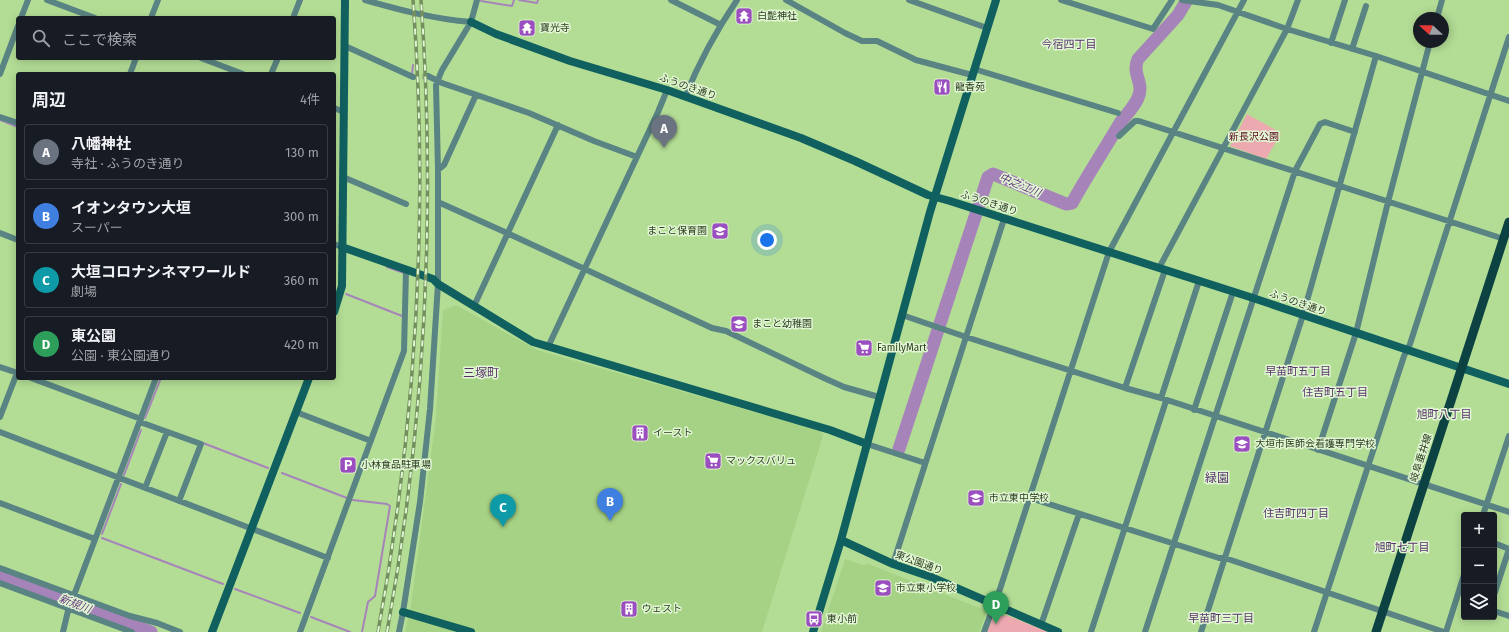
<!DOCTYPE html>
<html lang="ja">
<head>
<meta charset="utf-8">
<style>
	:root { --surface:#171b24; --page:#242831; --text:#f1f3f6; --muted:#9ea1a6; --line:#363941; --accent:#0b8043 }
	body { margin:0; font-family:"Fira Sans","Noto Sans JP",sans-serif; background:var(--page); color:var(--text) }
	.controls { position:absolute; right:12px; bottom:12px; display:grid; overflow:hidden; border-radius:4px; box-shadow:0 2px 10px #0003 }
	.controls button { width:36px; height:36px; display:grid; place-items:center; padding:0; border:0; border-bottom:1px solid var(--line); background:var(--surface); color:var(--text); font:20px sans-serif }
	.compass { position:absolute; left:1413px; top:12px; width:36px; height:36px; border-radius:50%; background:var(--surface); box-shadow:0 2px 10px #0003; rotate:292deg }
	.you { position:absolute; left:767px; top:240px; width:14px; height:14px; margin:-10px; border:3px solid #fff; border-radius:50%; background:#1a73e8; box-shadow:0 0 0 6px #1a73e833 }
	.badge { display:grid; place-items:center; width:26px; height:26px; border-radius:50%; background:var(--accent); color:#fff; font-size:13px; font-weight:700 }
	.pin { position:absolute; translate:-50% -33px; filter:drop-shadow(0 1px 2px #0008) }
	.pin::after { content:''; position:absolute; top:21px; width:14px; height:12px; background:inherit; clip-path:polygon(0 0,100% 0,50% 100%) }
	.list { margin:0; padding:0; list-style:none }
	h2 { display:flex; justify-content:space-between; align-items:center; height:52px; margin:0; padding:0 16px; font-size:17px }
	h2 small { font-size:13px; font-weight:400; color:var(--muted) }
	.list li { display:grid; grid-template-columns:26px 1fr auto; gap:12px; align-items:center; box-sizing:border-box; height:56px; margin:0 8px 8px; padding:0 8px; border:1px solid var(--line); border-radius:4px }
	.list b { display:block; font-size:15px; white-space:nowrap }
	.list p { margin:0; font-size:13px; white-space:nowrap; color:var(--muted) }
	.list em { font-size:13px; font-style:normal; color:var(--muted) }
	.icon { flex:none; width:22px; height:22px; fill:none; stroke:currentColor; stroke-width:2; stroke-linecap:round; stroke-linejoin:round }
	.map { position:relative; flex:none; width:1509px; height:632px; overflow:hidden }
	.search { position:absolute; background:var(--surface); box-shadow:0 2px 10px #0003; left:16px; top:16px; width:320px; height:44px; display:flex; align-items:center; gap:10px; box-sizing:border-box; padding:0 14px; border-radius:4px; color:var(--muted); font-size:15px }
	.panel { position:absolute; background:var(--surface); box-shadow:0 2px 10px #0003; left:16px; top:72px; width:320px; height:308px; border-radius:4px }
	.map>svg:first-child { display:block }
	.built { fill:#a6d285 }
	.green { fill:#ecaab0 }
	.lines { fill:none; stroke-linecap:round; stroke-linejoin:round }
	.stream { stroke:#a684ba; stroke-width:2 }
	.river { stroke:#a684ba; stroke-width:13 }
	.street-tunnel { stroke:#98bd7e; stroke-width:6; stroke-dasharray:6 3; stroke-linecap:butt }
	.street { stroke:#598483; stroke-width:6 }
	.secondary { stroke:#10605f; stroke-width:8 }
	.primary { stroke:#0c4241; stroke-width:9 }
	.rail-casing { stroke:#72905d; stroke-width:3.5 }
	.rail { stroke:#e1f6d3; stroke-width:2; stroke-dasharray:6; stroke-linecap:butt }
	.labels { text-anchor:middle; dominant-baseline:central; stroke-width:3; stroke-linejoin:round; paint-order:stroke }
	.poi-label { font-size:10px; fill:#2d3e21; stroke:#e1f6d3; text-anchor:start }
	.street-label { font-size:10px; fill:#2d3e21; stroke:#e1f6d3 }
	.park-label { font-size:10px; fill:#5c051e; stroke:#e1f6d3 }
	.neighbourhood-label { font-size:11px; fill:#58336b; stroke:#e1f6d3 }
	.water-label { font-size:11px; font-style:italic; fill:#66397d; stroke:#e1f6d3 }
	.quarter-label { font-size:12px; fill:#58336b; stroke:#e1f6d3 }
</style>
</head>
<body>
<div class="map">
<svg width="1509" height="632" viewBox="0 0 1509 632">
	<rect width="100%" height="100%" fill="#b3dd95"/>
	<path class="built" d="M456,305L537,350L821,431L823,436L762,632H405L411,605L436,417L443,310Z
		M845,559L865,566L866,563L987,611L979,632H821Z"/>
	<path class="green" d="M1247,114L1281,133L1266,159L1230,146Z
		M994,612L1005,616L1004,619L1006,615L1048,632H987Z"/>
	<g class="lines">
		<path class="stream" d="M519,0L537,3L538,0
			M481,1L512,6L514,0
			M412,74L413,65
			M0,120L18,127
			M387,267L404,273
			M346,294L402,316
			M145,418L161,378
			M203,443L268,468
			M282,473L347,498
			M124,475L141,430
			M353,500L387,504L390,506L375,596L368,602L362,632
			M102,534L121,484
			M102,538L223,584
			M235,589L300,613
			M311,617L350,632"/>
		<path class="river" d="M899,449L988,177L993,174L1066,204L1072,203C1087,176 1104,150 1120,123C1126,115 1134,107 1138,98C1145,82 1131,75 1138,59L1178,15L1187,0
			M0,575L151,632"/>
		<path class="street-tunnel" d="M413,77L428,76"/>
		<path class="street" d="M47,0L95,18
			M365,0C400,10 434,19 471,22
			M671,0L721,25
			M786,0L845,33L862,41H877L916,60L972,75
			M909,0L987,28
			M1061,0L1153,29L1172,0
			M1182,0L1218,5L1287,29L1376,56L1509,101
			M21,18L28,0
			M151,18L158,0
			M293,18L300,0
			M1437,18L1442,0
			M1331,43L1345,0
			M345,46L413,77
			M1352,49L1366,6
			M201,58L243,74
			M974,69L1118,113
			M0,74L18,26
			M130,74L136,58
			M271,74L278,58
			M428,76L442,83L529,113L594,141L637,157
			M685,97C699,62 716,31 737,0
			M334,108L344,112
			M0,117L18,123
			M1119,136L1135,121H1139L1504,239
			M438,170L444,165L476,95
			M343,177L406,204
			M438,202L507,233L712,328L726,331L824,378L844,387L879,397
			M0,233L18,240
			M334,244L342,247
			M1159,268L1287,29L1298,0
			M474,306L558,125
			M902,315L966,337L1125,388L1161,398L1509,512
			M548,347L658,112L667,90
			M0,367L18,373
			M31,378L141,419
			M1125,388L1165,270
			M1161,398L1199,281
			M1194,410L1233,292
			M296,412L371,441
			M0,417L17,373
			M140,422L201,444L179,501
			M0,432L328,558
			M867,444L925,463
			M1318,450L1356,333L1388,202L1430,42
			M145,488L167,432
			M1030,498L1219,558H1225L1444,632
			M0,503L95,539
			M1483,515L1509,436
			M1494,543L1509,549
			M893,564L1004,219
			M0,568L130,616L157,623L180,632
			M0,583L132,632
			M1494,595L1509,549
			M1494,611L1509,616
			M1041,625L1079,514
			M63,632L68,611L156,378
			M300,632L404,351L406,270
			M399,632L403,612L420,502L430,409L438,284V170L436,85L442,70L471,22L477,0
			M984,632L1000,589L1109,252L1244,0
			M1091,632L1166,401
			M1145,632L1295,171L1320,124L1325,122L1355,132
			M1201,632L1303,315L1376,56
			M1314,632L1404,356L1410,344L1509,37
			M1446,632L1464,575"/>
		<path class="secondary" d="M471,22L496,34L570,61L667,90L801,138L855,161L928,195L950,201L1253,298L1509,384
			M342,247L433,279L438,284L533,342L830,430L867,444
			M334,312L342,286L345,0
			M841,540L893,564L931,577L1058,632
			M403,612L471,632
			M212,632L309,378
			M813,632L841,540L930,212L996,0"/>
		<path class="primary" d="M1376,632L1509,222"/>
		<g class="rail-casing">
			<path id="rail" d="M378,632C416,424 429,211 413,0
				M387,632C425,424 436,211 421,0"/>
		</g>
		<use href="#rail" class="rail"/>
	</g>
	<defs>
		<g id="temple-square" transform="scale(0.9)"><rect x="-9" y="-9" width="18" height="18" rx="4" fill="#9a4ebf" stroke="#e1f6d3"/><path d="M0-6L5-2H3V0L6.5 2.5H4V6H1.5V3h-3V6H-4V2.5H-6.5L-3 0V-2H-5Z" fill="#fff"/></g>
		<g id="restaurant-square" transform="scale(0.9)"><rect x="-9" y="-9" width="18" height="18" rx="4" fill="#9a4ebf" stroke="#e1f6d3"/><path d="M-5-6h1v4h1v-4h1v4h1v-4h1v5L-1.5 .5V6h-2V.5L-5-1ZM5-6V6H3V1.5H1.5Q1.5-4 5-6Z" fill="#fff"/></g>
		<g id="school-square" transform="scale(0.9)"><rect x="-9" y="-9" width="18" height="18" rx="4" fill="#9a4ebf" stroke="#e1f6d3"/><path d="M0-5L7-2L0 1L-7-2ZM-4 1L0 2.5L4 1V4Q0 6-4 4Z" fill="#fff"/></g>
		<g id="supermarket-square" transform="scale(0.9)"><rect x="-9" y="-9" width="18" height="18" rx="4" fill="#9a4ebf" stroke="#e1f6d3"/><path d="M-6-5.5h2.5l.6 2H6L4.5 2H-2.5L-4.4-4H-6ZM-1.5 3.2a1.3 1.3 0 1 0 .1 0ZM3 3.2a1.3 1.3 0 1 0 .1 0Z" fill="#fff"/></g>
		<g id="building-square" transform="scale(0.9)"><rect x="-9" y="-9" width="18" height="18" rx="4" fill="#9a4ebf" stroke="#e1f6d3"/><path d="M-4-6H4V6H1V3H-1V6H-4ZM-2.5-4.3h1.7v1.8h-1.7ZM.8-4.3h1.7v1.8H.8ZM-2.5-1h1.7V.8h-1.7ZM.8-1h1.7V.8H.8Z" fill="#fff"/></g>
		<g id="parking-square" transform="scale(0.9)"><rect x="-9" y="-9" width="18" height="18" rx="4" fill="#9a4ebf" stroke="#e1f6d3"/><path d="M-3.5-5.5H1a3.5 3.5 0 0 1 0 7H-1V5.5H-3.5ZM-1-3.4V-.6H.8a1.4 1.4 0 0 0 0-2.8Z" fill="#fff"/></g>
		<g id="bus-square" transform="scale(0.9)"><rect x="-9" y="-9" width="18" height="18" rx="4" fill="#9a4ebf" stroke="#e1f6d3"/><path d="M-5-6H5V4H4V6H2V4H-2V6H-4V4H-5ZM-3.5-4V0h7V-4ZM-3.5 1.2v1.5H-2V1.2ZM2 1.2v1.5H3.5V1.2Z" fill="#fff"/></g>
	</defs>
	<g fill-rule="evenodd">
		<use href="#temple-square" x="744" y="16"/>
		<use href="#temple-square" x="527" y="28"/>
		<use href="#restaurant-square" x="942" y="87"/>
		<use href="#school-square" x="720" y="231"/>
		<use href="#school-square" x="739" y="324"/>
		<use href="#supermarket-square" x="864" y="348"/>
		<use href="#building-square" x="640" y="433"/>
		<use href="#school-square" x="1242" y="444"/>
		<use href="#supermarket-square" x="713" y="461"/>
		<use href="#parking-square" x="348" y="465"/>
		<use href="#school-square" x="976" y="498"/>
		<use href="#school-square" x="883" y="588"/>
		<use href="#building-square" x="629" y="609"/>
		<use href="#bus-square" x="814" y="619"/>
	</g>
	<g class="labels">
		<g class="poi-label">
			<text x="757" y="16">白髭神社</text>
			<text x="540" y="28">寶光寺</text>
			<text x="955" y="87">龍香苑</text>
			<text x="707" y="231" text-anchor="end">まこと保育園</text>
			<text x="752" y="324">まこと幼稚園</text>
			<text x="877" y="348">FamilyMart</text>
			<text x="653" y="433">イースト</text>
			<text x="1255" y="444">大垣市医師会看護専門学校</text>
			<text x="726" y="461">マックスバリュ</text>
			<text x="361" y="465">小林食品駐車場</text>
			<text x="989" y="498">市立東中学校</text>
			<text x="896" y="588">市立東小学校</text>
			<text x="642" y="609">ウェスト</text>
			<text x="827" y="619">東小前</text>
		</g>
		<g class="street-label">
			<text transform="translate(688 87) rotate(19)">ふうのき通り</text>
			<text transform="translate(989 203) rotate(18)">ふうのき通り</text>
			<text transform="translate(1298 303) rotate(19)">ふうのき通り</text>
			<text transform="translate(1421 458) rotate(-72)">岐阜垂井線</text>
			<text transform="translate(919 563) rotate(20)">東公園通り</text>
		</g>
		<g class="park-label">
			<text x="1254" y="137">新長沢公園</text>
		</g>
		<g class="neighbourhood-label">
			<text x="1069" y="44">今宿四丁目</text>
			<text x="1298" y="371">早苗町五丁目</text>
			<text x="1335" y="392">住吉町五丁目</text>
			<text x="1444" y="414">旭町八丁目</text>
			<text x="1296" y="513">住吉町四丁目</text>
			<text x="1402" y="547">旭町七丁目</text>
			<text x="1221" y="618">早苗町三丁目</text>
		</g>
		<g class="water-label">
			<text transform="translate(1020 185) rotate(23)">中之江川</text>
			<text transform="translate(75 604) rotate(21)">新規川</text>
		</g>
		<g class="quarter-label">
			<text x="481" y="373">三塚町</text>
			<text x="1217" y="478">緑園</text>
		</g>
	</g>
</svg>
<div class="controls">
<button>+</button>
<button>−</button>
<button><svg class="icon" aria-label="layers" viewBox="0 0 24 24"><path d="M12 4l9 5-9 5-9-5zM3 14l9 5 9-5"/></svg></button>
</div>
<svg class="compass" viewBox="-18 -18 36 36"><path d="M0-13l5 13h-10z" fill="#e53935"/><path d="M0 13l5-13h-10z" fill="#9ea1a6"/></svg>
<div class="you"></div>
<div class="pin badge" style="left:664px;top:148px;background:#6b7280">A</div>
<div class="pin badge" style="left:610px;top:521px;background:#3f7fe0">B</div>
<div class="pin badge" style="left:503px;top:527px;background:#0f9aa8">C</div>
<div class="pin badge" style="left:996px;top:624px;background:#2e9e5b">D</div>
<div class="search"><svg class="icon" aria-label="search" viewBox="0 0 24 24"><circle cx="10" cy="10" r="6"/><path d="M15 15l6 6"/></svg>ここで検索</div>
<section class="panel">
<h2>周辺<small>4件</small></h2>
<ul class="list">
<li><span class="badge" style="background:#6b7280">A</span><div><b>八幡神社</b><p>寺社 · ふうのき通り</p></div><em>130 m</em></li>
<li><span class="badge" style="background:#3f7fe0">B</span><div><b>イオンタウン大垣</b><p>スーパー</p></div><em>300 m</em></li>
<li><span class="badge" style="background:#0f9aa8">C</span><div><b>大垣コロナシネマワールド</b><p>劇場</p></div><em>360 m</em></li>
<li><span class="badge" style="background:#2e9e5b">D</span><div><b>東公園</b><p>公園 · 東公園通り</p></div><em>420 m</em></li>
</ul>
</section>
</div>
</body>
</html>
